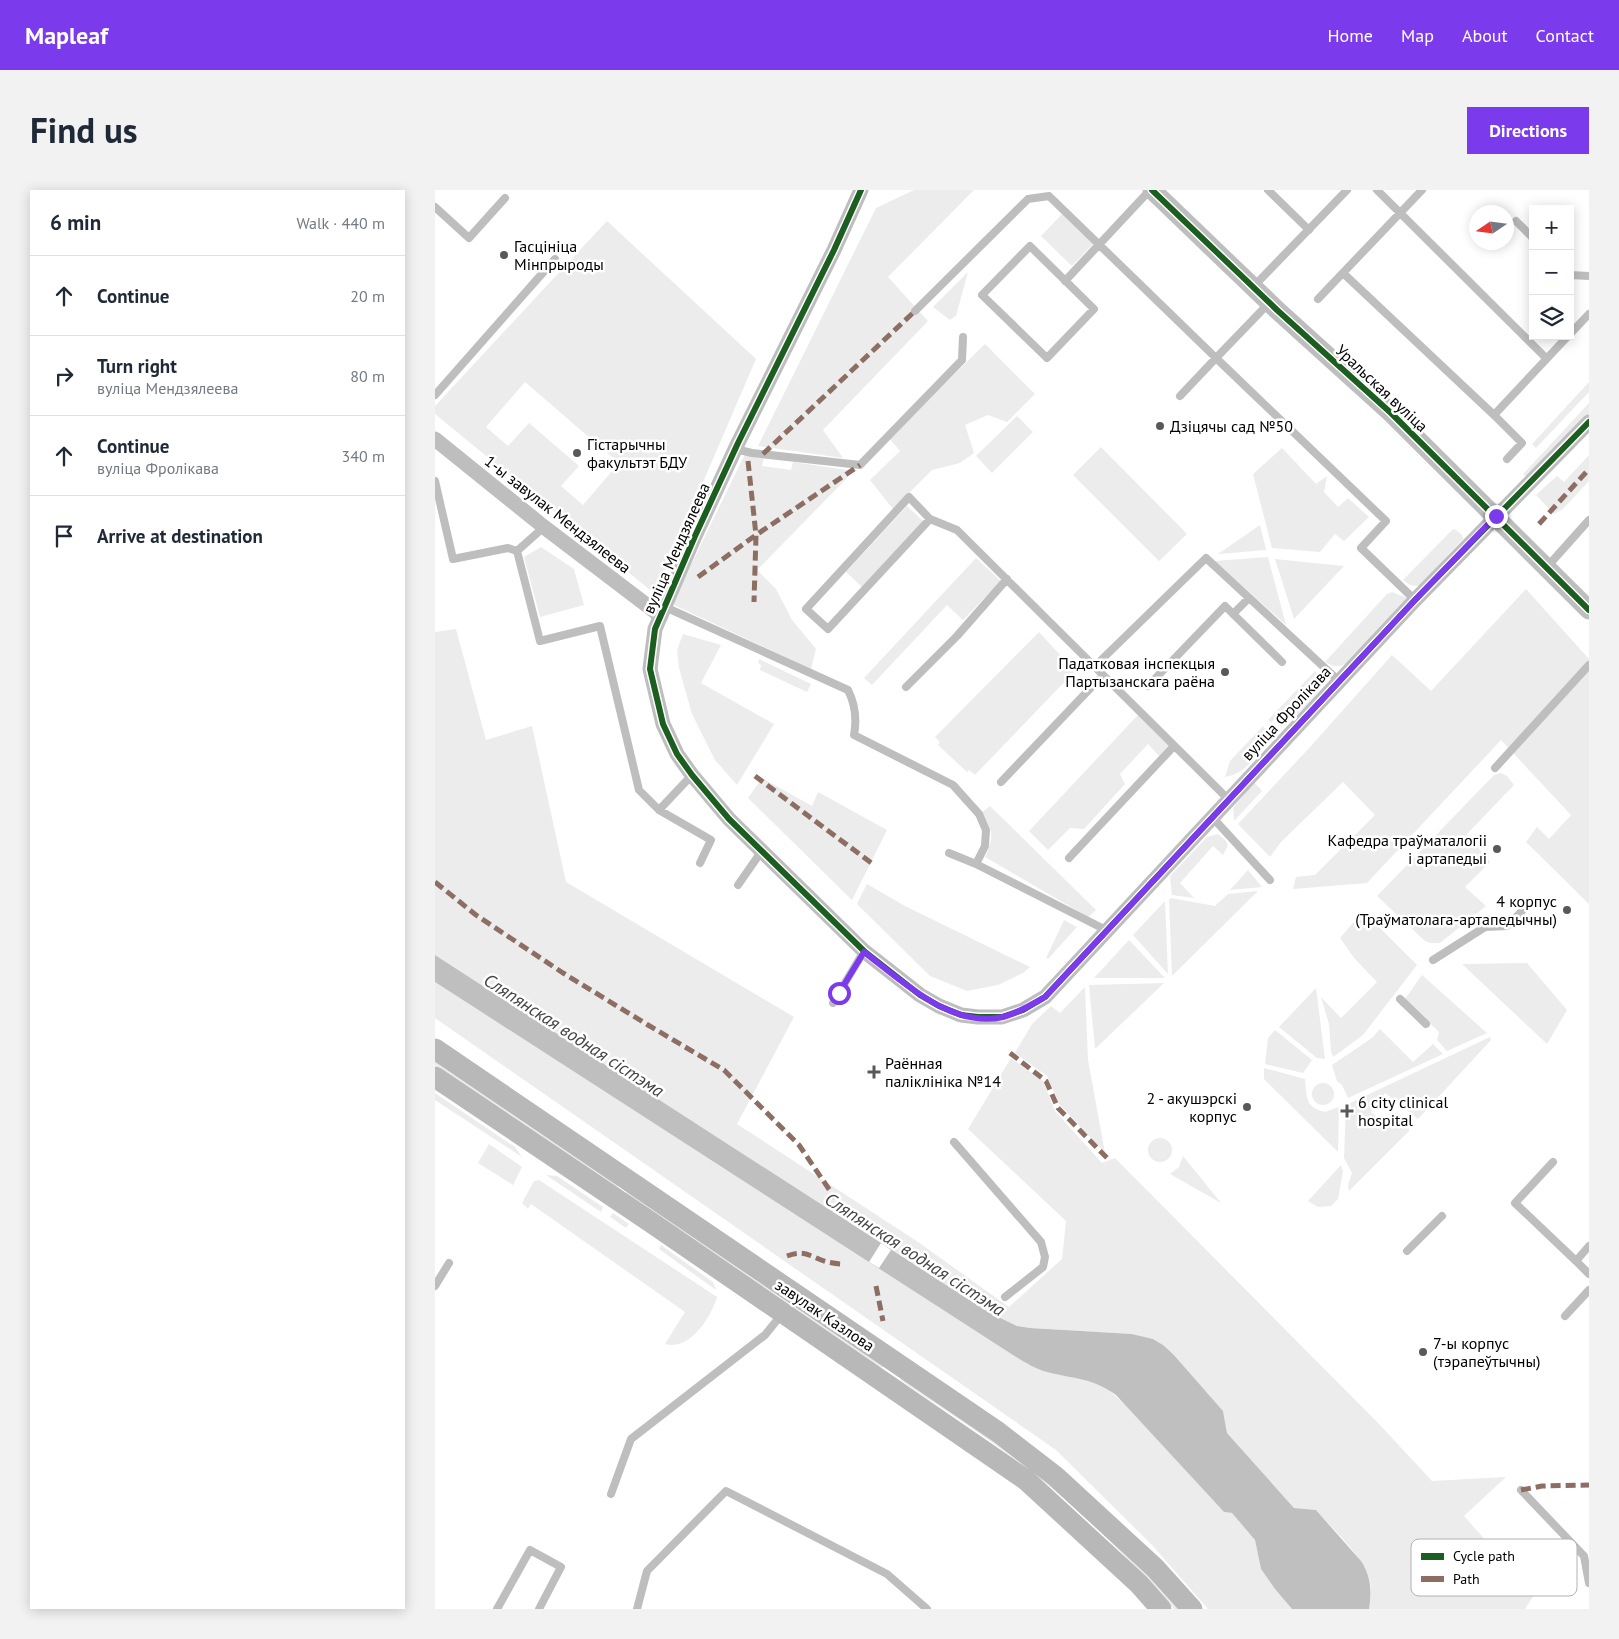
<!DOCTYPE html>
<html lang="en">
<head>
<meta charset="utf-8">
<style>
	:root { --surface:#fff; --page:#f2f2f3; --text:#1f2937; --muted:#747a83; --line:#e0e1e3; --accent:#7c3aed }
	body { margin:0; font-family:"PT Sans",sans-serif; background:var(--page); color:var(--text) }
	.controls { position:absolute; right:15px; top:15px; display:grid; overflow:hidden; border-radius:0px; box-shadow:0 2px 12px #0003 }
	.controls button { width:45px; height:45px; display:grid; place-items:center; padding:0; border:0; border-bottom:1px solid var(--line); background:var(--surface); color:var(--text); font:25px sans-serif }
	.compass { position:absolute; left:1034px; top:15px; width:45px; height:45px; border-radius:50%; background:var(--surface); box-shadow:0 2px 12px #0003; rotate:257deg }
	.stop { position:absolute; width:15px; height:15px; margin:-11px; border:4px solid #7c3aed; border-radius:50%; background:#fff }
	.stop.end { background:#7c3aed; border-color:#fff; box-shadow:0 1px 5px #0008 }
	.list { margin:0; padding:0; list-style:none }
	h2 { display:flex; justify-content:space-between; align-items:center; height:65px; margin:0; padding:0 20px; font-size:21px }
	h2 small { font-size:16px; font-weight:400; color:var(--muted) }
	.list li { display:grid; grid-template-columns:32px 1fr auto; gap:15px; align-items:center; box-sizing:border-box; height:80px; padding:0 20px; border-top:1px solid var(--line) }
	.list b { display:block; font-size:19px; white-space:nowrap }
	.list p { margin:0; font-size:16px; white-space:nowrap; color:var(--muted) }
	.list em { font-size:16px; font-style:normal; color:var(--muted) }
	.icon { flex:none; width:28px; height:28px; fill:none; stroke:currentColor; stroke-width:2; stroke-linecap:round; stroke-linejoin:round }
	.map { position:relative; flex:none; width:1154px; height:1419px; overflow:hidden; border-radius:0px }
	header { display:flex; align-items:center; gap:30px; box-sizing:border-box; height:70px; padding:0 25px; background:var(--accent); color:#fff }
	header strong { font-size:24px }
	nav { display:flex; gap:28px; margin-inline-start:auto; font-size:18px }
	.intro { display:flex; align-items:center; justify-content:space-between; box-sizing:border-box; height:120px; padding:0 30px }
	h1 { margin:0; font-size:35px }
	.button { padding:12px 22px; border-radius:0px; background:var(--accent); color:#fff; font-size:18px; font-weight:700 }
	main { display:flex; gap:30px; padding:0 30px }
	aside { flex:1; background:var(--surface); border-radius:0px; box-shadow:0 2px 12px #0003 }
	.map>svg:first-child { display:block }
	.green { fill:#ececec; fill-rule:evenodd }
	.water { fill:#bfbfbf }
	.pier { fill:#fff }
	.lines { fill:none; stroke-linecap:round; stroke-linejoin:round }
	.service { stroke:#bebebe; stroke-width:8 }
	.minor { stroke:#bebebe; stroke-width:15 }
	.tertiary { stroke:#bebebe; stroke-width:19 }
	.secondary { stroke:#b8b8b8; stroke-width:21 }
	.quiet { stroke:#8d6e63; stroke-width:5; stroke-dasharray:10 5; stroke-linecap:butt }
	.cycleway-casing { stroke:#fff; stroke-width:9 }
	.cycleway { stroke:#1b5e20; stroke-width:6 }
	.route { stroke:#7c3aed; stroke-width:6 }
	.poi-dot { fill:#595959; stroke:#fff; stroke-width:2 }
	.labels { text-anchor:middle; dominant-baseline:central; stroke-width:5; stroke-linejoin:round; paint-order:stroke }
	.poi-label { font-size:16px; fill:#000; stroke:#fff; text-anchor:start }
	.street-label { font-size:16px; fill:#000; stroke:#fff }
	.water-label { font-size:18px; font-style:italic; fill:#444; stroke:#fff }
	.key { fill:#fff; stroke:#b2b2b2; stroke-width:1 }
	.key-label { font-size:14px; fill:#000 }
</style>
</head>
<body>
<header>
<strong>Mapleaf</strong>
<nav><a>Home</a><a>Map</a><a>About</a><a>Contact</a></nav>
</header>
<div class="intro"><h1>Find us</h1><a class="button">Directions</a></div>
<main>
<aside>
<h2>6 min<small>Walk · 440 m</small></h2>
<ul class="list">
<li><svg class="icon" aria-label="ahead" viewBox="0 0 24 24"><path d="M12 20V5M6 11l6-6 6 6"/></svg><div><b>Continue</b></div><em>20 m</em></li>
<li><svg class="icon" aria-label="right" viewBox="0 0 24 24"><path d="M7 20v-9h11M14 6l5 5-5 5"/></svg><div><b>Turn right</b><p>вуліца Мендзялеева</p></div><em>80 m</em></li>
<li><svg class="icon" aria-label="ahead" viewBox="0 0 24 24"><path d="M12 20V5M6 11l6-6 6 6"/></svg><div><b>Continue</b><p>вуліца Фролікава</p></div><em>340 m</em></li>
<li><svg class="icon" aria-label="arrive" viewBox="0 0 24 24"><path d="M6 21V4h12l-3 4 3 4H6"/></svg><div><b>Arrive at destination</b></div></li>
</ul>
</aside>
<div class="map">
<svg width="1154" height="1419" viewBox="0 0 1154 1419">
	<rect width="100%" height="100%" fill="#fff"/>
	<path class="green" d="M479,0H539L453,87L493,131L388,240L408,268L323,256L441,18Z
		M627,24L658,54L637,76L606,46Z
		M172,31L321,169L222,399L215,400L0,224V216ZM90,192L184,273L148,315L126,296L144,276L94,233L73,256L51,237Z
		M533,82L521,126L515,130L498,117Z
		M550,154L600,204L572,232L553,225L530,235L539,263L525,273L497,280L458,319L435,290L465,261L454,248Z
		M1154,192V202L1101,258L1097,254Z
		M1154,213V224L1095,284L1091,286L1088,284Z
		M582,226L598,242L557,283L541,266Z
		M666,257L752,344L724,371L638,285Z
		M847,258L881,294L892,286L889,302L903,317L913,308L934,327L909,351L900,344L885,362L837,358L818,284Z
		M310,264L329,266L327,276L356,280L358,272L419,281L322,380L341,399L357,430L381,459L376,479L237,414Z
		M1154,265V291L1128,319L1119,324L1101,305L1122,286L1129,292Z
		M472,316L488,331L427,397L411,382Z
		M825,335L831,360L783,364Z
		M1020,339L1027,345L1028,349L984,396C977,396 974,395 968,390L1017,340Z
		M106,357L139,379L149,415L105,427L89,367Z
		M833,367L851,435L780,371Z
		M541,368L566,391L528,430L512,415L437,495L429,488Z
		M840,369L909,376L859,429Z
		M1091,399L1154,469V714L1091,652L1102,637L1114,649L1136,625L1066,550L932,693L858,699L861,687L880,685L940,625L908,592L846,652L835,667L803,634L876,556L957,465L996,501Z
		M957,402L972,408L912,473C903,478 899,477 890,472L952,404Z
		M21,439L51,550L97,536L131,692L359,827L302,934L483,1052L574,1117L627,1069L631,1031L533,939L576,868L608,891L620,921L667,973L680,968L945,1235L997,1291L1071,1287L1029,1326L1099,1405L1090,1419H934C936,1409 937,1398 934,1388C930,1369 895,1336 881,1320L859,1318L792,1243L788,1221L738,1164L728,1155L718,1149L697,1144L595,1138L582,1136L553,1122L0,765V442Z
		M604,442L640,481L540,585L534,580L532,582L503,555L505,552L500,547Z
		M248,444L286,455L266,493L339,534L302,595L280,570L257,524L244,478L242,460Z
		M324,469L376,494L372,502L325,480L326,475L323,473Z
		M880,481C883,484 887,490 886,496C884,503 866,521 859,527H854L847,521L836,533L833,530Z
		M704,524L735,555L724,566L713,554L685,584L690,594L649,639L635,638L613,660L594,641Z
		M828,536L830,539L822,548L830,555C817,570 811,583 790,587L795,571Z
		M1066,583L1072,586L1079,595L1032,644L1055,672L1030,697L1051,716L1005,753H995L990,751L942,706L1059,585Z
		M327,588L377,616L383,602L452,640L417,710L313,608Z
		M819,592L827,601L799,631L798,618Z
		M555,616L661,720L653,727L550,667C559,647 559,641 546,623Z
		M783,644L791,651L793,656L788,665L778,656L745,693L759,708L737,705L735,686L772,647Z
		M813,680L827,697L795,700Z
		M432,694L470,716L595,777L588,783L563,795L532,801L495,786L422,714Z
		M823,701L737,786L734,710L736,708L780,716L793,704Z
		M730,711L733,784L698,745Z
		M928,721L982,775L928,845L898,867L896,861L894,834L886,807L906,828L942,792L920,769L905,748Z
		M629,730L642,737L613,769L611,768Z
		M694,750L730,788H659Z
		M1092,773L1132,820L1112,854L1027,774Z
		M987,785L1052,843L1012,861L1002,850L1004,842L970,809Z
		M0,792L581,1167L595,1175L610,1181L656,1191L669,1196L693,1217L789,1322L797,1323L820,1350L826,1379L840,1399L857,1419H773L717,1355L621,1260L0,828Z
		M729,793L660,859L654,795Z
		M650,797L653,870L670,963L624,914L612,886L580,863L597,834L616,816L625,823Z
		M881,798L890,869L882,868L844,837Z
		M945,839L978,872L998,854L1008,864L913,908L907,895L902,891L897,875L937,848Z
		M840,840L877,870L868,883L830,874L833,848Z
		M1055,847L1056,850L983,929L950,903L936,922L955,937L965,925L974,932V941L914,1001L913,995L917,983L909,968L911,915Z
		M0,869L185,994L182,997L0,875Z
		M829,878L870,889C872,908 870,917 890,922L904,917L903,962L829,889Z
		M877 904a11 11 0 1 1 22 0a11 11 0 1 1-22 0Z
		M0,903L80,957L87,967L0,910Z
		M713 960a12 12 0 1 1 24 0a12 12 0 1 1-24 0Z
		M54,954L87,977L78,995L43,973Z
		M748,966L786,1013L735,984L744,977Z
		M906,975L908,981L903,1009L896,1016L883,1017L873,1011Z
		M111,985L122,986L168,1017L166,1022Z
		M104,990L282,1107C276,1128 254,1161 230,1154L250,1122L96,1014L93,1019L87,1013L99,991Z
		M193,999L449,1177H445L191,1003Z
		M178,1023L194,1034L191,1038L175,1027Z
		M226,1055L278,1092L281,1100L224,1059Z
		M468,1185L598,1276L680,1350L746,1419H739C695,1369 646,1320 593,1279C552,1247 508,1219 465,1190Z"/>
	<path class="water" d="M0,765L553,1122L582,1136L595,1138L697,1144L718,1149L728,1155L738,1164L788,1221L792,1243L859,1318L881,1320L926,1371C936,1386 937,1401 934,1419H857L840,1399L826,1379L820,1350L797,1323L789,1322L681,1205C658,1188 639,1189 612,1182C601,1179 591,1173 581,1167L0,792Z"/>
	<path class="pier" d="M446,1053L456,1060L444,1078L434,1072Z"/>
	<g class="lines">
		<path class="service" d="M833,0L874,40
			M942,0L1111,168
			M0,17L34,48L70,8
			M1081,31L1098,48
			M595,56L659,119L612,168L547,105Z
			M908,83L1059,225L1133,146
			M1135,85L1154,86
			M630,91L715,0
			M818,97L912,0
			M883,109L987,0
			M834,113L781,168L951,331L926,358L980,410
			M480,121L593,9L614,6L781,168L745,206
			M1135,144L1154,124
			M0,205L120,69
			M1059,225L1087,253L1072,269
			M300,259L317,263L425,275L527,170L528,147
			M0,291L18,369L73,358L82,361L105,451L165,436L204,600L224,620L276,650L265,673
			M495,329L393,439L371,419L474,307L495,329L522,340L794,610
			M82,361L109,337
			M1112,377L1154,330
			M230,417L413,500C420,514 422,529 419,545L518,595L544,624L551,640L550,656L541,674L671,740
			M798,424L814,408
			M659,477L771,368L904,491
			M713,496L790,416L847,472
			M471,497L522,446L572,389
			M1060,578L1154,475
			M566,592L668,485
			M224,620L257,585
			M777,627L835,690
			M514,663L541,674
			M634,668L739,556
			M303,695L326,662
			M998,770L1050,737L1072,736L1088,720
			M965,809L991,834
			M398,813L429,761
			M519,952L606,1052L610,1067L608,1077L570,1107
			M1118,972L1080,1013L1141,1071L1154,1056
			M972,1061L1007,1026
			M1141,1071L1154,1084
			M0,1096L14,1073
			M1130,1126L1154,1100
			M1086,1300L1149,1366L1154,1393
			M176,1304L196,1249L330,1145L347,1124
			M62,1419L95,1360L126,1377L104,1419
			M202,1419L212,1381L291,1301L452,1384L492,1419"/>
		<path class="minor" d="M426,0L399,60L303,253L260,346L220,439L215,479L228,534L242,564L257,585L294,629L429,761L485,805L504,816L526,825L543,827H567L588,820L610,807L980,410L1154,232
			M0,249L109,337L226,426"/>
		<path class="tertiary" d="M717,0L842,120L956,223L1154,420"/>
		<path class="secondary" d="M0,859L563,1242L620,1286L720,1378L757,1419
			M0,887L214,1031L591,1290L704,1394L726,1419"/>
		<path class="quiet" d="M328,264L480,121
			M313,271L321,345L319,412
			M1104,334L1154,279
			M263,387L321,345L425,275
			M320,586L439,675
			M0,692L41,725L128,783L213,835L289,880L364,955L400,1008
			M575,863L611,891L623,918L675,971
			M352,1066C371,1059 375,1067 392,1072C397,1073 403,1074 408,1074
			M441,1096L448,1131
			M1086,1300L1107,1296L1154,1295"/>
		<g class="cycleway-casing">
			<path id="cycleway" d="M426,0L399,60L303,253L260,346L220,439L215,479L228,534L242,564L257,585L294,629L429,761L485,805L504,816L526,825L543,827H567L588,820L610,807L980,410L1154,232
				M717,0L842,120L956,223L1154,420"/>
		</g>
		<use href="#cycleway" class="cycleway"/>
	</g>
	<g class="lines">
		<path class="route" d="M404,803L429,762C466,790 516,839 568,827C583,823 596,815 610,807L980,410L1061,326"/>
	</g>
	<g class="poi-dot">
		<circle cx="69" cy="65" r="5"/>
		<circle cx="725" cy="236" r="5"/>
		<circle cx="142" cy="263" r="5"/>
		<circle cx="790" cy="482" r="5"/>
		<circle cx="1062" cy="659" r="5"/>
		<circle cx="1132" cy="720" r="5"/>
		<path d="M436.5 874.5h5v5h5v5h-5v5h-5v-5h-5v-5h5z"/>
		<circle cx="812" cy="917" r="5"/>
		<path d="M909.5 913.5h5v5h5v5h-5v5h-5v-5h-5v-5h5z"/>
		<circle cx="988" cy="1162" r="5"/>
	</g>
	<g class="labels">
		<g class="poi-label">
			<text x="79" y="56">Гасцініца<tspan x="79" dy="18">Мінпрыроды</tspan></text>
			<text x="735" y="236">Дзіцячы сад №50</text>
			<text x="152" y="254">Гістарычны<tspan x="152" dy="18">факультэт БДУ</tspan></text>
			<text x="780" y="473" text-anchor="end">Падатковая інспекцыя<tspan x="780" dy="18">Партызанскага раёна</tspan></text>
			<text x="1052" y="650" text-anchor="end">Кафедра траўматалогіі<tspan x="1052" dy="18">і артапедыі</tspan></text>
			<text x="1122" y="711" text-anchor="end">4 корпус<tspan x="1122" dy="18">(Траўматолага-артапедычны)</tspan></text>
			<text x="450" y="873">Раённая<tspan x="450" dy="18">паліклініка №14</tspan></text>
			<text x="802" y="908" text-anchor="end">2 - акушэрскі<tspan x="802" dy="18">корпус</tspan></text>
			<text x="923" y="912">6 city clinical<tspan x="923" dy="18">hospital</tspan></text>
			<text x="998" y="1153">7-ы корпус<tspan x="998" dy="18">(тэрапеўтычны)</tspan></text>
		</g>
		<g class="street-label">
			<text transform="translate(947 198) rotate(43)">Уральская вуліца</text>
			<text transform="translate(123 324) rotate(38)">1-ы завулак Мендзялеева</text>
			<text transform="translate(241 358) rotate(-66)">вуліца Мендзялеева</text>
			<text transform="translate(851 523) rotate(-47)">вуліца Фролікава</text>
			<text transform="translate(390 1125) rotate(34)">завулак Казлова</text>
		</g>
		<g class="water-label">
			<text transform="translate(139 845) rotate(33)">Сляпянская водная сістэма</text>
			<text transform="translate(480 1064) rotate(33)">Сляпянская водная сістэма</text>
		</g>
	</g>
	<rect x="976" y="1349" width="166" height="57" rx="8" class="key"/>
	<rect x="986" y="1363" width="23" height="7" fill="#1b5e20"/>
	<rect x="986" y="1386" width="23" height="6" fill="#8d6e63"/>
	<g class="key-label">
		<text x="1018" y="1371">Cycle path</text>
		<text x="1018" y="1394">Path</text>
	</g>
</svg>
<div class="controls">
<button>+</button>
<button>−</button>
<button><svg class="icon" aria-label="layers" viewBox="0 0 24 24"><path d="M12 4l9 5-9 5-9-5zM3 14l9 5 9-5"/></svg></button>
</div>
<svg class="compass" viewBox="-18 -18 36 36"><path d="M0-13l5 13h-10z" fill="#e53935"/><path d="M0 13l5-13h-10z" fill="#747a83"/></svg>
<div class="stop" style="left:404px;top:803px"></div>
<div class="stop end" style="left:1061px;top:326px"></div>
</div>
</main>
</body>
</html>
